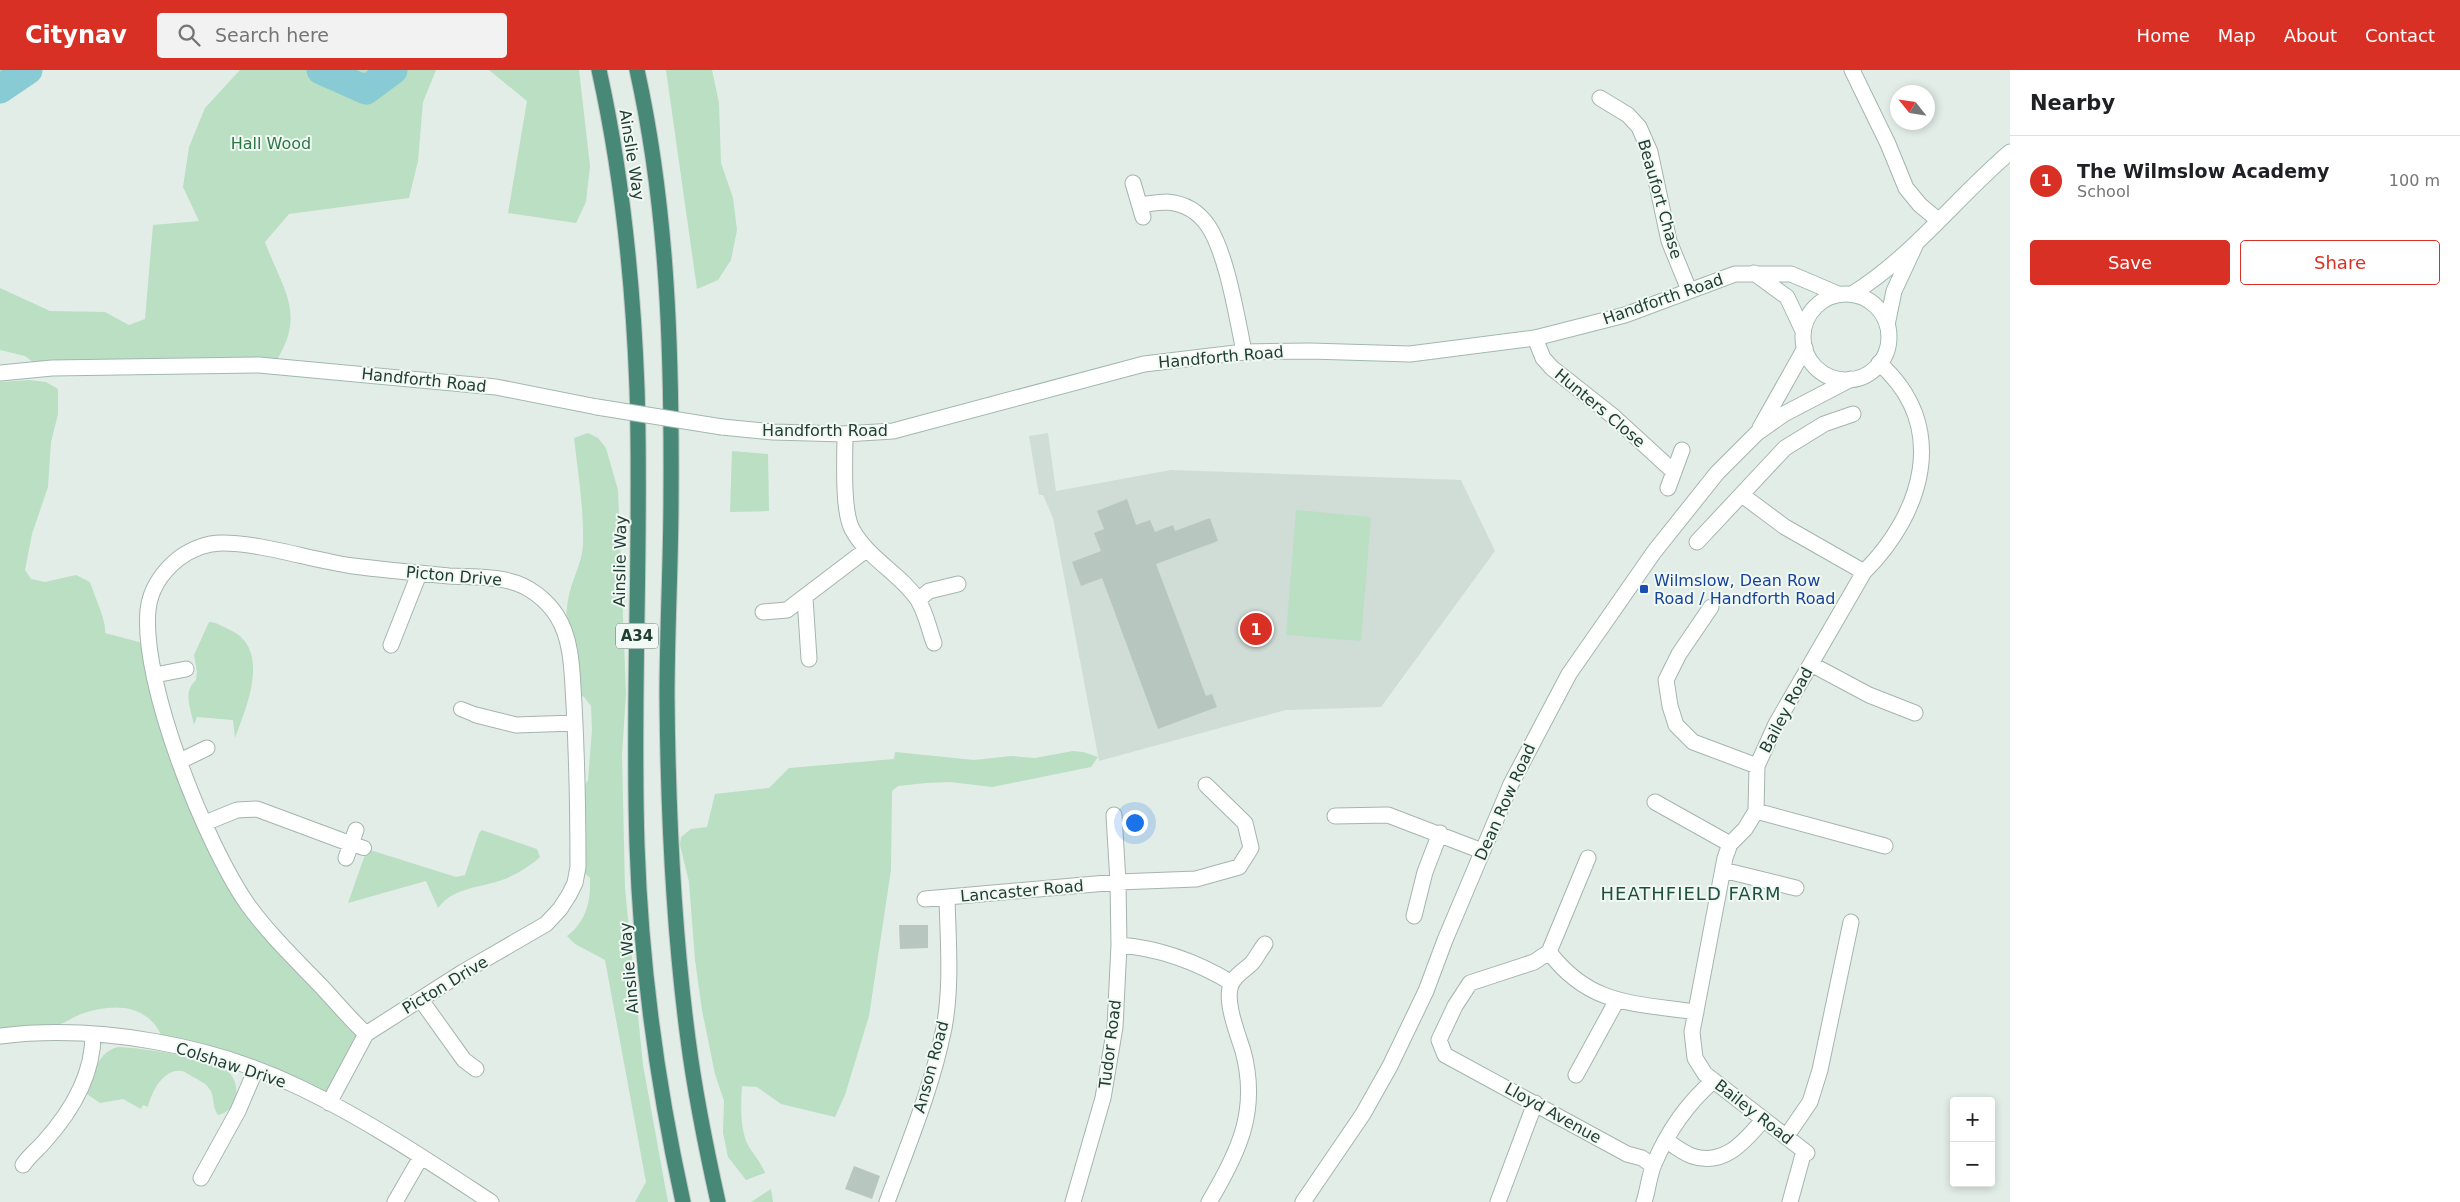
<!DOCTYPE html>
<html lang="en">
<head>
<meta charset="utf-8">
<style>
	:root { --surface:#fff; --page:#f2f2f2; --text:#202124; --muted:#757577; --line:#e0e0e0; --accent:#d93025 }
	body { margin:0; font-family:"DejaVu Sans",sans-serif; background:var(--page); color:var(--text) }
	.controls { position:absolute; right:15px; bottom:15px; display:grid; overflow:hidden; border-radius:5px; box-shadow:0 2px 8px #0003 }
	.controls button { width:45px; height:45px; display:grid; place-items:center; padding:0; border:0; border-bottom:1px solid var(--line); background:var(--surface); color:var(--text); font:25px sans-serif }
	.compass { position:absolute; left:1890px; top:15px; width:45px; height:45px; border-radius:50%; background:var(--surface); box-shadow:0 2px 8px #0003; rotate:300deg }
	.you { position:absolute; left:1134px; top:752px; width:18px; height:18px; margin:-12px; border:4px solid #fff; border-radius:50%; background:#1a73e8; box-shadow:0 0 0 8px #1a73e833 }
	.badge { display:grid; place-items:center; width:32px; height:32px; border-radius:50%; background:var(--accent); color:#fff; font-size:16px; font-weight:700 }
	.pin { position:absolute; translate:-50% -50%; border:2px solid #fff; box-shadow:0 1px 5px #0006 }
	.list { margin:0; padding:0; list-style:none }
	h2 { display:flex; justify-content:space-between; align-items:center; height:65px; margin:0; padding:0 20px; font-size:21px }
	h2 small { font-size:16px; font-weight:400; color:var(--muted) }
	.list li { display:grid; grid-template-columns:32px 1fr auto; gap:15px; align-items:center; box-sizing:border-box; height:90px; padding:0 20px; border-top:1px solid var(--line) }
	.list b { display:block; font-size:19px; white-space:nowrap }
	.list p { margin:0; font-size:16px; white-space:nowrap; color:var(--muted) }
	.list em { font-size:16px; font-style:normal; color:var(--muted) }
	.actions { display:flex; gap:10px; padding:15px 20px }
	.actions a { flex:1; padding:11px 0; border:1px solid var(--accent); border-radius:5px; text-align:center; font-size:18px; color:var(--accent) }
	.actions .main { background:var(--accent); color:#fff }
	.icon { flex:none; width:28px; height:28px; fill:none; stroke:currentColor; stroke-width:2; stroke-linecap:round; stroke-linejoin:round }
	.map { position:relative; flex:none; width:2010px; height:1132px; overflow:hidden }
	header { display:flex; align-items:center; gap:30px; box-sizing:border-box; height:70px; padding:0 25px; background:var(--accent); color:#fff }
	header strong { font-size:24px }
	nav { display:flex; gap:28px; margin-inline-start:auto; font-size:18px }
	.search { width:350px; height:45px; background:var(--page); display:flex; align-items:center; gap:12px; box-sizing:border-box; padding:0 18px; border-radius:5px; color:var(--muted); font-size:19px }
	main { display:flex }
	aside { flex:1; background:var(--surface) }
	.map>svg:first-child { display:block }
	.built { fill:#d0dcd6 }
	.green { fill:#badfc2 }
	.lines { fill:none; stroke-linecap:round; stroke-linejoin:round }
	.river { stroke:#88cbd4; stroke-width:29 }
	.building { fill:#b7c7c0 }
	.pedestrian-casing { stroke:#a4b5ae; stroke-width:16 }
	.minor-casing { stroke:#a4b5ae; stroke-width:17 }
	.tertiary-casing { stroke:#a4b5ae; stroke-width:17 }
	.secondary-casing { stroke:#a0b9af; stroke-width:17 }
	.trunk-casing { stroke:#c1c9c6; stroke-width:17 }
	.pedestrian { stroke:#fff; stroke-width:14 }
	.minor { stroke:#fff; stroke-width:15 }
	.tertiary { stroke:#fff; stroke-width:15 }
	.secondary { stroke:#fff; stroke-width:15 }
	.trunk { stroke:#488876; stroke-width:15 }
	.secondary-bridge-casing { stroke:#a0b9af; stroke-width:17; stroke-linecap:butt }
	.secondary-bridge { stroke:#fff; stroke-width:15 }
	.transit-dot { fill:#1a4fb4; stroke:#f2f9f5; stroke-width:2 }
	.labels { text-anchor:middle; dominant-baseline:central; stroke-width:4; stroke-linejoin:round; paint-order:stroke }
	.shield { fill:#f2f9f5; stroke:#60766f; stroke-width:1 }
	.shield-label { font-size:15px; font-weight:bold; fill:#213e35 }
	.park-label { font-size:16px; fill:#2a7744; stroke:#f2f9f5 }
	.street-label { font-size:16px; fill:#213e35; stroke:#f2f9f5 }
	.transit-label { font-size:16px; fill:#164399; stroke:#f2f9f5; text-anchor:start }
	.neighbourhood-label { font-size:18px; letter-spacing:1px; fill:#1c5142; stroke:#f2f9f5 }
</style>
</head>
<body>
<header>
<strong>Citynav</strong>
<div class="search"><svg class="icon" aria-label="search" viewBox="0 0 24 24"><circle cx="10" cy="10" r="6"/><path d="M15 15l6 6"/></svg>Search here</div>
<nav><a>Home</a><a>Map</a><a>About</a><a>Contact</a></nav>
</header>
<main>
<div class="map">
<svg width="2010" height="1132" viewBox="0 0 2010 1132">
	<rect width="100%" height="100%" fill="#e2ede7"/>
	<path class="built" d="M1048,363L1056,421L1171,400L1461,410L1495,481L1381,637L1286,640L1099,691L1053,448L1043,425H1039L1029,366Z"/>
	<path class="green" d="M0,0H41L0,34Z
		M240,0H436L423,32L418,91L409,128L289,144L265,172C283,221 308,244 273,296L42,299L25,286L0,280V218L50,241L105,242L129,255L145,249L153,155L199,151L183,117L189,77L205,38Z
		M489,0H579L590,96L586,132L576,153L508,143L527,31Z
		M666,0H712L719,33L721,93L733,128L737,160L731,190L718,210L697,219Z
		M29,310L46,312L58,319V344L51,372L48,417L32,464L25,500L31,509L45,512L76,505L90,512C94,525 107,552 105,563L139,572L150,577L162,638L228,803L366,964L329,1033L165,974C152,934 116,932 81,944C73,947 67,952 60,954C40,961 21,964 0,966V312Z
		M588,363L598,368L606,378L618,420L626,623L622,685L625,819L643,995L668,1132H635L646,1112L605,890L575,874L567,866C586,852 591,831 590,808L578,797L577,729L588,710L592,660L591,636L584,627L573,621C570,592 563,559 568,530C571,511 582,494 583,475C584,439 578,403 574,368Z
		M732,381L768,384L769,441L730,442Z
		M1296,440L1371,447L1361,571L1286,565Z
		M209,552C216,552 224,557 230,560C272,579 246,638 235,668L233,650L197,647L194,655C191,639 182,622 196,610L197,602L194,585Z
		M1073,681L1083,682L1098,687L1091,697L992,717L950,712L926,713L898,716L892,721L891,800L869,946L845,1025L835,1047L781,1034L757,1017L742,1016C741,1032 740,1052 745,1068C749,1080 760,1090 765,1103L746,1110L728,1087L723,1063L724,1031L715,1004L702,940L695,890L689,812L680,775L681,767L691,759L707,757L715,724L769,718L789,698L894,689L895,682L974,690L1011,686L1035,688Z
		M482,760L537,779L540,787C530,797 510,808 496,812C475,818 452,819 438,838L426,811L348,833L367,779L456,807L465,805L479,763Z
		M118,977C141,978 208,987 225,999C234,1005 238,1017 236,1027C234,1036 228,1043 218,1045C211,1036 216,1026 208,1017C205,1013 200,1011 195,1008C191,1006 186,1002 182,1001C163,998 151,1023 148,1037L143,1035L141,1039L123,1029L100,1033L87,1024C95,1005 95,983 118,977Z
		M771,1119L773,1132H751Z"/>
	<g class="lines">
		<path class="river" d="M321,0L366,20L393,0
			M0,19L28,0"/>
	</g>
	<path class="building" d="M1127,429L1136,455L1150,450L1155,462L1173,455L1175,461L1210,448L1218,471L1156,494L1206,626L1212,624L1217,637L1158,659L1102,508L1081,516L1072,492L1101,481L1094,463L1104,459L1097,441Z
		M899,855H928V878L900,879Z
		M854,1096L880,1106L872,1129L845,1119Z"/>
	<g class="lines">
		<g class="pedestrian-casing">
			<path id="pedestrian" d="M461,639L476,645
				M351,774L364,778"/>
		</g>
		<g class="minor-casing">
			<path id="minor" d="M1852,0L1888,74L1906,118L1920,135L1938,150
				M1600,28L1628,45L1639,57L1650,82L1669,171L1689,220
				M1133,113L1143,147
				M1140,135C1148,134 1158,132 1167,132C1207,135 1218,171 1227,203C1234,229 1239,256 1244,282
				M1535,268L1543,288L1552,298L1614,347L1674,402
				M845,364C845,387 842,440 852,459C868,489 900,503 918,530C926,543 929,559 934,573
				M1668,418L1682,380
				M1742,425L1785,457L1864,502
				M1697,472L1785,378L1824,354L1853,344
				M805,528L809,589
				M918,530L929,521L958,514
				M1711,537L1679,584L1666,610L1670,636L1676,655L1693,672L1757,696
				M763,542L787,540L866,480
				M391,575L419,504
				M1811,594L1869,625L1915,643
				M155,605L186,599
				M476,645L516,655L575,653
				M180,691L207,678
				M1655,732L1730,774
				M1756,741L1885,776
				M1335,746L1388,745L1482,781
				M205,753L237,740L257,739L351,774
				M346,788L356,760
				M1588,788L1549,882L1534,892L1470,913L1455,936L1439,970L1445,985L1627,1084L1642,1088L1653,1096
				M1723,800L1796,818
				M925,829L1118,812L1196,809L1239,797L1251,778L1245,753L1206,715
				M1414,846L1425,802L1440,763
				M1119,875C1159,878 1197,892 1232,913
				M1549,882C1590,936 1634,933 1696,942
				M421,930L464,990L476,999
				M0,966C98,954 214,975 303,1019C369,1051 430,1092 491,1132
				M1576,1005L1617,930
				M329,1033L366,964L463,902L546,854L560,839L569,825L575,813L578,797C578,743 577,689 574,634C572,606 573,571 557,546C547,530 528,515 509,511C491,506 469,507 449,506C417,503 385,500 353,496C311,490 262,473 222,473C206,473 190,480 178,489C162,502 150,520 148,540C141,614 206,775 248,835C269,864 296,890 321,916C336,932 350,949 366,964
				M1786,1067L1810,1032L1820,1000L1851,852
				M1666,1070C1674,1076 1683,1083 1692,1086C1724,1097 1745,1071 1763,1050
				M1807,1083L1705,1004L1695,988L1692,962L1725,788L1730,774L1745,759L1756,741L1757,696L1776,654L1864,502C1923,443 1950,356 1879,293
				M23,1095C29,1086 37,1080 44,1072C71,1042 93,1006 93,965
				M201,1108L238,1041L256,999
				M395,1132L421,1087
				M887,1132C908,1075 932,1018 944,958C952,915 948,870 947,828
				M1073,1132L1103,1028L1115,957L1119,875L1118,812L1114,745
				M1209,1132C1239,1082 1259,1040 1243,981C1238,965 1226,935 1230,918C1233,906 1244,901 1252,893C1257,887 1260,880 1265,874
				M1498,1132L1535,1033
				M1644,1132C1648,1120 1649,1106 1654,1094C1667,1063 1688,1033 1713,1011
				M1790,1132L1804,1081"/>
		</g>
		<g class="tertiary-casing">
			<path id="tertiary" d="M1760,358L1805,278
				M1303,1132L1363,1044L1390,996L1426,921L1445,870L1511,714L1569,604L1654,482L1717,403L1757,363L1784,344L1851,309"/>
		</g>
		<g class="secondary-casing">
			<path id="secondary" d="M1754,203L1787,227L1803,261
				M1852,224C1912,187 1956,128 2010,82
				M1803 267a43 43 0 1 1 86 0a43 43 0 1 1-86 0Z
				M1887,255L1894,221L1915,176
				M0,303L52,298L259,295L496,317L597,337
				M722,357L773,362L845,364L893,361L1144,294L1244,282L1310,281L1410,284L1535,268L1625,245L1735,204H1791L1838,224"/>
		</g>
		<g class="trunk-casing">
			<path id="trunk" d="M599,0C622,104 633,211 637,318C642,470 632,623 637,775C641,896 657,1014 683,1132
				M637,0C668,140 672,284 671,427C671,493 667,560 667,627C668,740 673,856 688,969C695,1024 706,1078 718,1132"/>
		</g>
		<use href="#pedestrian" class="pedestrian"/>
		<use href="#minor" class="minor"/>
		<use href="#tertiary" class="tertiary"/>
		<use href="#secondary" class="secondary"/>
		<use href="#trunk" class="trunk"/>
		<g class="secondary-bridge-casing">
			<path id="secondary-bridge" d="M597,337L722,357"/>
		</g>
		<use href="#secondary-bridge" class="secondary-bridge"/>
	</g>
	<rect class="transit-dot" x="1639" y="514" width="10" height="10" rx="2.5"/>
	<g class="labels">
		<rect class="shield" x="616" y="553.5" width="42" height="25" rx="4"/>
		<g class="shield-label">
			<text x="637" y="566">A34</text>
		</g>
		<g class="park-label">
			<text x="271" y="73">Hall Wood</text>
		</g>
		<g class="street-label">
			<text transform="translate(632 85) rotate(81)">Ainslie Way</text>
			<text transform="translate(1660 129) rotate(74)">Beaufort Chase</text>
			<text transform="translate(1663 229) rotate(-19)">Handforth Road</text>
			<text transform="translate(1221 287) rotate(-5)">Handforth Road</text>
			<text transform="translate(424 310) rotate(6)">Handforth Road</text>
			<text transform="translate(1600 338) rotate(40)">Hunters Close</text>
			<text x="825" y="360">Handforth Road</text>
			<text transform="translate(620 491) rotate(-89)">Ainslie Way</text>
			<text transform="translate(454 506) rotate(5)">Picton Drive</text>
			<text transform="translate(1786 640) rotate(-62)">Bailey Road</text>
			<text transform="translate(1505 732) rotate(-66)">Dean Row Road</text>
			<text transform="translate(1022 821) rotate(-5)">Lancaster Road</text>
			<text transform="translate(629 898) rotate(-95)">Ainslie Way</text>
			<text transform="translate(445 915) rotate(-31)">Picton Drive</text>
			<text transform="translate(1110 974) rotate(-83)">Tudor Road</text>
			<text transform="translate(231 995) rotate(18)">Colshaw Drive</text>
			<text transform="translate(931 997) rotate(-75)">Anson Road</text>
			<text transform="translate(1754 1042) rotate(38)">Bailey Road</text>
			<text transform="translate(1553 1043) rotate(29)">Lloyd Avenue</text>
		</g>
		<g class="transit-label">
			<text x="1654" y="510">Wilmslow, Dean Row<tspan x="1654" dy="18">Road / Handforth Road</tspan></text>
		</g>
		<g class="neighbourhood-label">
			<text x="1691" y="823">HEATHFIELD FARM</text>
		</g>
	</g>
</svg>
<div class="controls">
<button>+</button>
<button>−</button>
</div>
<svg class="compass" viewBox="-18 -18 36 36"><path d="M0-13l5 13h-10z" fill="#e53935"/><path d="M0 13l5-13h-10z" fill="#757577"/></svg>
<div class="you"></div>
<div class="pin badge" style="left:1256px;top:559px">1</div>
</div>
<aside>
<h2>Nearby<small></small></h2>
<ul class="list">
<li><span class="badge">1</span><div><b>The Wilmslow Academy</b><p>School</p></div><em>100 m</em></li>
</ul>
<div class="actions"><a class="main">Save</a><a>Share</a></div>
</aside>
</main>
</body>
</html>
